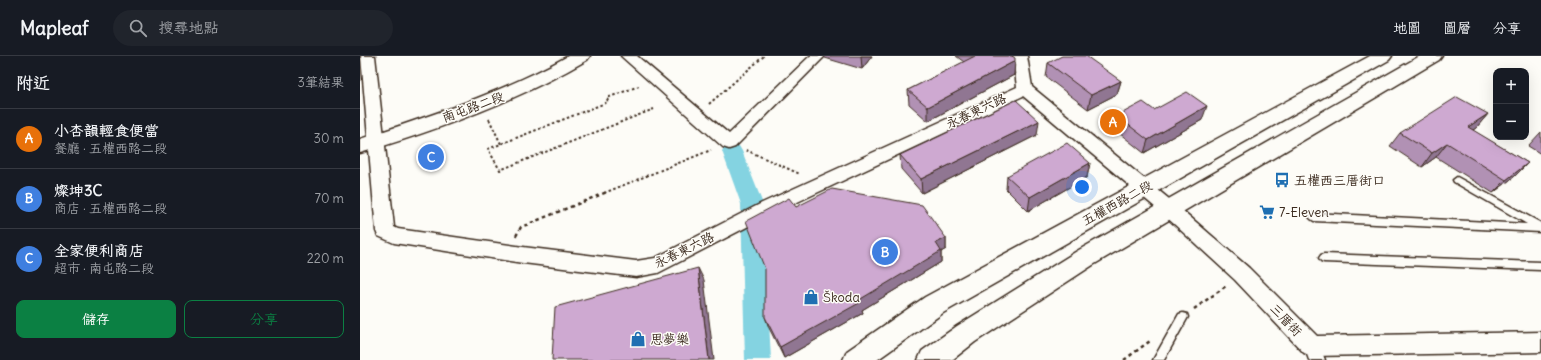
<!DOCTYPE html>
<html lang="zh-TW">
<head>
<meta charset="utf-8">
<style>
	:root { --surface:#171b24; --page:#20242c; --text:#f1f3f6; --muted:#9ea1a6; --line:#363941; --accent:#0b8043 }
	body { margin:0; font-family:Delius,"LXGW WenKai TC",sans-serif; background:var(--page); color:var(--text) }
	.controls { position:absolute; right:12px; top:12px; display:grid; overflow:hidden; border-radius:8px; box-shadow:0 4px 16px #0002 }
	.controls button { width:36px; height:36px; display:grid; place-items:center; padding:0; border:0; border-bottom:1px solid var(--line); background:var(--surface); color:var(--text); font:20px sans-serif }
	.you { position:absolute; left:722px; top:131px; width:14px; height:14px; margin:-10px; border:3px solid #fff; border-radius:50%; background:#1a73e8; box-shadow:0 0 0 6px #1a73e833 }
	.badge { display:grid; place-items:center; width:26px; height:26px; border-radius:50%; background:var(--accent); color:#fff; font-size:13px; font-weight:700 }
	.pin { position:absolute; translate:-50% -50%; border:2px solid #fff; box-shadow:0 1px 4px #0006 }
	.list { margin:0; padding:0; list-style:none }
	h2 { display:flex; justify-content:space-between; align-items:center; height:52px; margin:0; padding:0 16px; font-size:17px }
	h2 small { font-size:13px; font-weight:400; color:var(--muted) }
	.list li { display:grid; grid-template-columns:26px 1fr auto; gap:12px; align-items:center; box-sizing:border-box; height:60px; padding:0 16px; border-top:1px solid var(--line) }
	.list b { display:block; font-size:15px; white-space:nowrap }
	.list p { margin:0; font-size:13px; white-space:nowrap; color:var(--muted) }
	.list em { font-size:13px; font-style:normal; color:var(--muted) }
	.actions { display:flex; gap:8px; padding:12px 16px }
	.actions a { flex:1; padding:9px 0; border:1px solid var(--accent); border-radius:8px; text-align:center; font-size:14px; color:var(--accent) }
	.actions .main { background:var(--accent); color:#fff }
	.icon { flex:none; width:22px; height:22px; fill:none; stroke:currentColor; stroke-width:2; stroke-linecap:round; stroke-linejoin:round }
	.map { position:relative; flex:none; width:1181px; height:304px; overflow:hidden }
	header { display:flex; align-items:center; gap:24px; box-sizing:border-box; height:56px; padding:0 20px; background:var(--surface); border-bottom:1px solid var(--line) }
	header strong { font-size:19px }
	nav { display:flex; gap:22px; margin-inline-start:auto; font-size:14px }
	.search { width:280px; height:36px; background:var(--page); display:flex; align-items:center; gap:10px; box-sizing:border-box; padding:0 14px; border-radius:22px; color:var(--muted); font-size:15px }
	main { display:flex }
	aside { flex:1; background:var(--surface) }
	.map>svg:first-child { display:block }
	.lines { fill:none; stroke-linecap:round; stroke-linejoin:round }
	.canal { fill:#84d3e1; fill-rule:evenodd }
	.service-casing { stroke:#3b2a1e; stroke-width:3 }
	.pedestrian-casing { stroke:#3b2a1e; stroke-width:3 }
	.minor-casing { stroke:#3b2a1e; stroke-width:3 }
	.secondary-casing { stroke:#3b2a1e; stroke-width:3 }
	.path-far1 { stroke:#3b2a1e; stroke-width:2; stroke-dasharray:2.5 2.5; stroke-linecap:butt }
	.path { stroke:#3b2a1e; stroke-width:2.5; stroke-dasharray:3.5 3.5; stroke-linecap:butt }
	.service { fill:#fdfcf7; fill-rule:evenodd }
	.pedestrian { fill:#fdfcf7; fill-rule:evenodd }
	.minor { fill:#fdfcf7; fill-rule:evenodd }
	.secondary { fill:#fdfcf7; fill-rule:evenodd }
	.wall { fill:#b191b4; stroke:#3b2a1e }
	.shaded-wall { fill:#907692; stroke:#3b2a1e }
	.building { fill:#cea9d1; stroke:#3b2a1e }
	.labels { text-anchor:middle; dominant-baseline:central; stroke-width:3; stroke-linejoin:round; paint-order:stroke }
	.street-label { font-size:13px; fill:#3b2a1e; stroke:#fdfcf7 }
	.poi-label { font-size:13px; fill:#3b2a1e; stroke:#fdfcf7; text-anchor:start }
</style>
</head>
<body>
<header>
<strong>Mapleaf</strong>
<div class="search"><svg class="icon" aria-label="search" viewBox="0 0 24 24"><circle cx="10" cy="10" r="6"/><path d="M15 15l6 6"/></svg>搜尋地點</div>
<nav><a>地圖</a><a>圖層</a><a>分享</a></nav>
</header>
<main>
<aside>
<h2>附近<small>3筆結果</small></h2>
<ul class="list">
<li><span class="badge" style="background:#e8710a">A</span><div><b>小杏韻輕食便當</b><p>餐廳 · 五權西路二段</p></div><em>30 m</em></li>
<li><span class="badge" style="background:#3f7fe0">B</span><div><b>燦坤3C</b><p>商店 · 五權西路二段</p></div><em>70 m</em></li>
<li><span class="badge" style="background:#3f7fe0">C</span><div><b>全家便利商店</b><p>超市 · 南屯路二段</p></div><em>220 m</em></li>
</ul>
<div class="actions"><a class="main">儲存</a><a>分享</a></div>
</aside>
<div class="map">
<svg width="1181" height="304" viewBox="0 0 1181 304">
	<rect width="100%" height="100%" fill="#fdfcf7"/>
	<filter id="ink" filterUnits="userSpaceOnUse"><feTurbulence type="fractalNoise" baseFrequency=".025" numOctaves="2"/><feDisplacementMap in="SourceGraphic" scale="8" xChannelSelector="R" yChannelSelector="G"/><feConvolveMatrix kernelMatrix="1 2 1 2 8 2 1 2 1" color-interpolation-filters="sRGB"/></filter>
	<g filter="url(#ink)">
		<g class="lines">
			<path class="canal" d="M372,88L379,90L382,95L403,148L411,304H385L381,148L362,95L365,90Z"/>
			<g class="service-casing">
				<path id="service" d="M1097,121L1181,167V176L954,165L951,163L949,161L951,159L954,157L1167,168L1094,126L1093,124Z
					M964,198L1181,206V214L964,206L961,205L959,202L961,199Z
					M823,257L827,258L828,261L804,304H793L819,258Z"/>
			</g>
			<g class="pedestrian-casing">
				<path id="pedestrian" d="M952,283L958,285L965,304H949L944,290L946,285Z"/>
			</g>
			<g class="minor-casing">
				<path id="minor" d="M1,0H15L34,171L38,173L163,191L276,205L295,202L402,147L657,31L653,0H667L672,31L814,147L889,212L957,280L1181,276V296L952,300L944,297L875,224L802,157L663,40L414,157L298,217L276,221L163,207L34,187L18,180L16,175Z
					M261,0H277L369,78L450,0H465L375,91L369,93L363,91Z"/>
			</g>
			<g class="secondary-casing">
				<path id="secondary" d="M208,0H230L227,4C157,45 78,74 0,97V83C71,59 142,37 208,0Z
					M1010,0H1032L1029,4L583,257L517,304H483L487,295L565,241Z
					M1060,0H1082L1079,4L733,209L615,286L592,304H558L562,295L597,270L717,195Z"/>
			</g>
			<path class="path-far1" d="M279,30L247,42L248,46L128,93L140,114L294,53
				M349,48L404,0
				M129,63L141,88
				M386,94L440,118
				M244,137L351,94"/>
			<path class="path" d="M156,180L161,171L247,136
				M834,253L866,230
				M764,304L790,285"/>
			<use href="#service" class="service"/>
			<use href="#pedestrian" class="pedestrian"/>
			<use href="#minor" class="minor"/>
			<use href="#secondary" class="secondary"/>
		</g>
		<path class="wall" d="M464,0H512L502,13L465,2Z
			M596,0H652L654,19L568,65L549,48L548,34L604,6Z
			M688,7L761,25L757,38L728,53L686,21Z
			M1128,58L1116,72L1112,74L1168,107L1155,120L1133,137L1076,101L1062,111L1030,90L1040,77Z
			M757,60L842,64L784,97L754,73Z
			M1181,76V98L1168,90Z
			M677,79L562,137L541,113L540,99Z
			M730,107L727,121L668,155L646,133L647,120Z
			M436,151L586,182V193L581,196V206L502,254L503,257L424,302L409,272L405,261Z"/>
		<path class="shaded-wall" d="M501,0H512L502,13Z
			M655,5L654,19L568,65V51Z
			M761,25L757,38L728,53L731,39Z
			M847,50L842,64L784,97L788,84Z
			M1128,58L1116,72L1097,85L1108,71Z
			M679,65L677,79L562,137L561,123Z
			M1087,87L1076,101L1062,111L1072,97Z
			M730,107L727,121L668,155L670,141Z
			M1168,107L1155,120L1133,137L1146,124Z
			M586,182V193L581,196V206L502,254L503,257L424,302L420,291L499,244L576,187Z
			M338,212L344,224L354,304H349Z"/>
		<path class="building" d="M615,0H652L655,2V5L568,51L548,34Z
			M702,0H726L761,25L731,39L688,7Z
			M827,36L847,50L788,84L757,60L783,46L794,54Z
			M1097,41L1128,58L1108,71L1168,107L1146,124L1087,87L1072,97L1040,77Z
			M656,44L679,65L561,123L540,99Z
			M707,87L730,107L670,141L647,120Z
			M472,133L562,149L586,182L576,187L581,195L499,244L501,246L420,291L405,261V213L386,165L429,142L436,151Z
			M338,212L349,304H192L195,251Z"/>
	</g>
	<defs>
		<g id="bus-bare" transform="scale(1.2)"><path d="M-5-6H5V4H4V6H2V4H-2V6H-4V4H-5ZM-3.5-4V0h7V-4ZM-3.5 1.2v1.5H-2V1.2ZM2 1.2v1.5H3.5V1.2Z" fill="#1f6fb2" stroke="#fdfcf7" stroke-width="2.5" paint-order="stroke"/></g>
		<g id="supermarket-bare" transform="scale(1.2)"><path d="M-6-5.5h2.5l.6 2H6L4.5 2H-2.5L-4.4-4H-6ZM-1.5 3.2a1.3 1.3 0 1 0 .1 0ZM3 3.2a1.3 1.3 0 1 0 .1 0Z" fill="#1f6fb2" stroke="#fdfcf7" stroke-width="2.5" paint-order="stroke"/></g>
		<g id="shop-bare" transform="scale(1.2)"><path d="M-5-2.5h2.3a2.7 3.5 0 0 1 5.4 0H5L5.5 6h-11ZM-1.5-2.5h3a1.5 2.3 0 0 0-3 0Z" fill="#1f6fb2" stroke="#fdfcf7" stroke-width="2.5" paint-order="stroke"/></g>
	</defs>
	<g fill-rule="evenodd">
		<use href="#bus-bare" x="922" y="124"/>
		<use href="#supermarket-bare" x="907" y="156"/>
		<use href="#shop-bare" x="451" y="241"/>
		<use href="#shop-bare" x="278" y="283"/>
	</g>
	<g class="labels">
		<g class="street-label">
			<text transform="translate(113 51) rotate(-20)">南屯路二段</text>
			<text transform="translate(616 55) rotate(-25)">永春東六路</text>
			<text transform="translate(757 147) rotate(-29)">五權西路二段</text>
			<text transform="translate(324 194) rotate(-26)">永春東六路</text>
			<text transform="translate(926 264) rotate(46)">三厝街</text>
		</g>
		<g class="poi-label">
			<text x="934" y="124">五權西三厝街口</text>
			<text x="919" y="156">7-Eleven</text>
			<text x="463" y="241">Škoda</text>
			<text x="290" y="283">思夢樂</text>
		</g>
	</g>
</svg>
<div class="controls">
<button>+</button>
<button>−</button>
</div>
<div class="you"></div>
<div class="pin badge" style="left:753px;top:66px;background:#e8710a">A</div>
<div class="pin badge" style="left:525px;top:196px;background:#3f7fe0">B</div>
<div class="pin badge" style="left:71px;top:101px;background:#3f7fe0">C</div>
</div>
</main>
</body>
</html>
